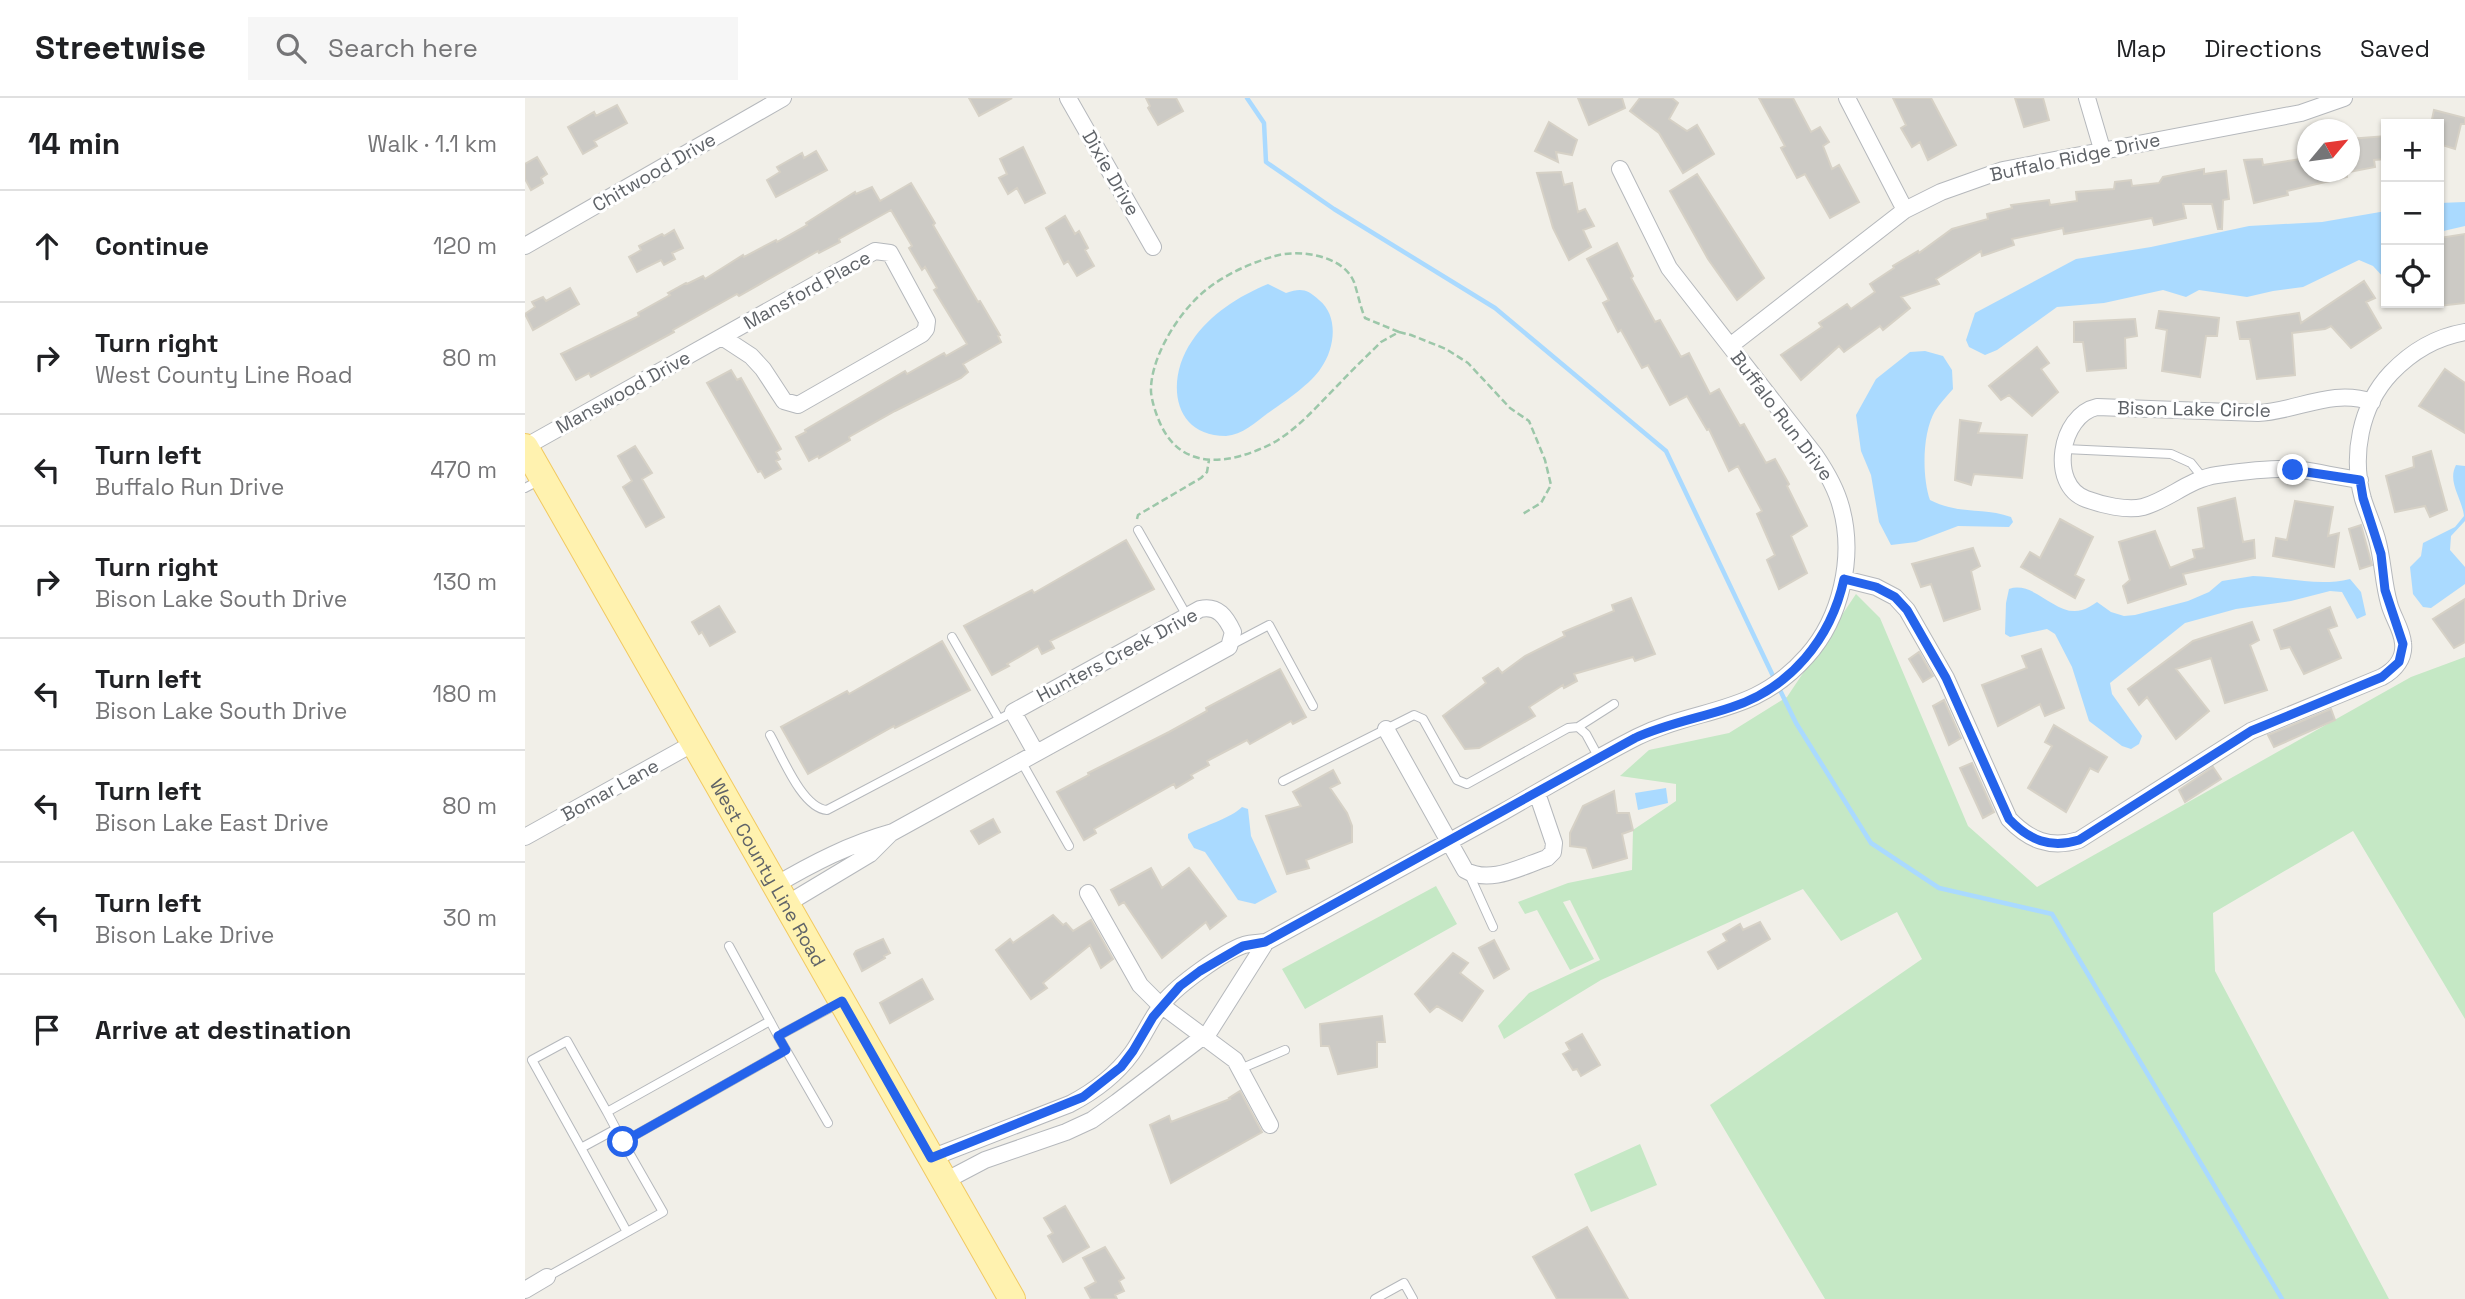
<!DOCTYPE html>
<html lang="en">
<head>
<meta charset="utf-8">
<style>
	:root { --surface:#fff; --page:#f6f6f6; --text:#202124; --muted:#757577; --line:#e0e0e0 }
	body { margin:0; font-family:"Space Grotesk",sans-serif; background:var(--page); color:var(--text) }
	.controls { position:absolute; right:21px; top:21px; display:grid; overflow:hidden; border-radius:0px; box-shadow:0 2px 5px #0004 }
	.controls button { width:63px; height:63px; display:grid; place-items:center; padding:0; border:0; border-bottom:2px solid var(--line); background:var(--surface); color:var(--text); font:35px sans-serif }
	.compass { position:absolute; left:1772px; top:21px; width:63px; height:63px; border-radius:50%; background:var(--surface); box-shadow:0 2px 5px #0004; rotate:61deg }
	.stop { position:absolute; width:21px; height:21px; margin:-16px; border:5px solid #2563eb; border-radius:50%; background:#fff }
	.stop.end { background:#2563eb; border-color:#fff; box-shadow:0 2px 7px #0008 }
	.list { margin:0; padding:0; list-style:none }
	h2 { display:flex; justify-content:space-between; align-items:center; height:91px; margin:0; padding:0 28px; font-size:30px }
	h2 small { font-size:23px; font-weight:400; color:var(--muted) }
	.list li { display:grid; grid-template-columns:46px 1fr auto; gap:21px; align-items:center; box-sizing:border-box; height:112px; padding:0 28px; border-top:2px solid var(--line) }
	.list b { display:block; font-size:26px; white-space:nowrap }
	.list p { margin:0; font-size:23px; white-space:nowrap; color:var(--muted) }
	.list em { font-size:23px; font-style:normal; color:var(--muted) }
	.icon { flex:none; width:38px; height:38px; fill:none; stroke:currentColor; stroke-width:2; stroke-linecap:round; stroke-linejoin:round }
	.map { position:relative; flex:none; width:1940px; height:1201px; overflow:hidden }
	header { display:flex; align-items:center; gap:42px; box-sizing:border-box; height:98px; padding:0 35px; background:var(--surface); border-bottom:2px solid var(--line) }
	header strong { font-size:33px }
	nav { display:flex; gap:38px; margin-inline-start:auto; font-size:24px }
	.search { width:490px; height:63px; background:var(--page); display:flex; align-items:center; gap:18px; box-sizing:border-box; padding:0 24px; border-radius:0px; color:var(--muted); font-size:26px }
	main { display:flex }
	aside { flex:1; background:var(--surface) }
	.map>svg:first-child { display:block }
	.green { fill:#c5e8c5 }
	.water { fill:#aadaff }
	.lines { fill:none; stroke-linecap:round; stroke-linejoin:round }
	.stream { stroke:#aadaff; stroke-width:4.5 }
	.building { fill:#cccac5; stroke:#d6d1c6; stroke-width:2 }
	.lane-casing { stroke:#b5b8bc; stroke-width:10 }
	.street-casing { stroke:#b5b8bc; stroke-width:18 }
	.primary-casing { stroke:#f2c960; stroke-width:28 }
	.path { stroke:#9cc7a9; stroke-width:2.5; stroke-dasharray:7 3.5; stroke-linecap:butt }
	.lane { stroke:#fff; stroke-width:8 }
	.street { stroke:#fff; stroke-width:16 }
	.primary { stroke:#fff2af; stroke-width:26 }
	.route { stroke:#2563eb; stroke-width:9 }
	.labels { text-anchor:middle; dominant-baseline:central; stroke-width:6; stroke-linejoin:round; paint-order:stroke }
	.street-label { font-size:19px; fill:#5f6368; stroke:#fff }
</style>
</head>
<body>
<header>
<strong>Streetwise</strong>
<div class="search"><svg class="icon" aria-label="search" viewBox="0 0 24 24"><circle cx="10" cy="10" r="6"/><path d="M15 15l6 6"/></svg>Search here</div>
<nav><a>Map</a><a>Directions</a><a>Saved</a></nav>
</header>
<main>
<aside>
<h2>14 min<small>Walk · 1.1 km</small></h2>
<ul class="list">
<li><svg class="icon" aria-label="ahead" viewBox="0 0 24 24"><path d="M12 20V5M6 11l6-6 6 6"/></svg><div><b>Continue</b></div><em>120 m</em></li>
<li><svg class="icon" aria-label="right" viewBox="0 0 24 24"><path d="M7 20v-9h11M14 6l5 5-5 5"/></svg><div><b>Turn right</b><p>West County Line Road</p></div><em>80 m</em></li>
<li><svg class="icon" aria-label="left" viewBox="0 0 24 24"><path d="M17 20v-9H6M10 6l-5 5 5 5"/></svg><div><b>Turn left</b><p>Buffalo Run Drive</p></div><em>470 m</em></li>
<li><svg class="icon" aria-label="right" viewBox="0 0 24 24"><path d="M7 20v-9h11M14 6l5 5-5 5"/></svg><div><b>Turn right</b><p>Bison Lake South Drive</p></div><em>130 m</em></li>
<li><svg class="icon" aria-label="left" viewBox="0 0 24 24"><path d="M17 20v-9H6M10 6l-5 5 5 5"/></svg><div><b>Turn left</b><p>Bison Lake South Drive</p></div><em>180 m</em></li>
<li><svg class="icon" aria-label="left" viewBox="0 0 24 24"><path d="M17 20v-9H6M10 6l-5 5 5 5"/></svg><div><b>Turn left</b><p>Bison Lake East Drive</p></div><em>80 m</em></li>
<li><svg class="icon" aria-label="left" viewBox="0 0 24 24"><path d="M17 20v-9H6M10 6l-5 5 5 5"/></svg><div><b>Turn left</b><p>Bison Lake Drive</p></div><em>30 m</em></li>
<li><svg class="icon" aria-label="arrive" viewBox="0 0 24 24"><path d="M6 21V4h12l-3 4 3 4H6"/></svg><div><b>Arrive at destination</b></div></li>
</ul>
</aside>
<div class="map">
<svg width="1940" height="1201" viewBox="0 0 1940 1201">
	<rect width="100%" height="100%" fill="#f1efe8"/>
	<path class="green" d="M1331,496L1355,520L1443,728L1512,789L1886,579L1940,559V921L1828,733L1688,815L1690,873L1864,1201H1300L1185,1007L1397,861L1372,814L1316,843L1278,791L1076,882L979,941L973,928L1004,895L1075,862L1045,802L1038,804L1069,861L1045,872L1012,812L1000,816L993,804L1043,785L1107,772L1108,732L1151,703V686L1095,678L1124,652L1204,635L1262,599Z
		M911,788L932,826L780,911L757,871Z
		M1115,1046L1132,1087L1066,1114L1049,1076Z"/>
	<path class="water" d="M1940,104V128L1914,134V105Z
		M1861,113V182L1848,168L1834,162L1778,189L1748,193L1722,199L1674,192L1661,199L1638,192L1579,205L1532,209L1472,252L1460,257L1444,249L1441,242L1450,215L1551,161L1626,149L1724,128L1797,124Z
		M743,186L761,195C776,190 782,191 794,202C814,218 810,250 796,270C786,286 759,304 743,315C731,324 717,337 701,338C646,338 641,280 667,243C685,216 714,198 743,186Z
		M1400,253L1418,258L1427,272L1428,291C1422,298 1415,305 1410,313C1397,335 1397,379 1405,402C1434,417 1458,409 1486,419L1488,424L1484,429L1433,428L1391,444L1366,447L1354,424L1346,377L1336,353L1331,317L1351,281L1385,254Z
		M1931,367L1940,368V423L1926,438L1925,452L1940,469V486L1906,510L1898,509L1888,496L1885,469L1896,458L1898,445L1930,429L1939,418C1937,400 1922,384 1931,367Z
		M1728,478C1760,479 1793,489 1825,481L1836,494L1841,517L1832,521L1817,494L1805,493L1766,503L1711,511L1660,525L1585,585L1587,596L1617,638L1614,646L1606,651L1597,648L1564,623L1547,569L1530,536L1522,531L1485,539L1480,536L1481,505L1484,491C1510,482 1531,520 1557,512C1562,511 1567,507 1572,504L1586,514L1599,518L1610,517L1663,503L1684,494L1697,483Z
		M1141,690L1143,705L1113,712L1110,695Z
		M717,709L723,711L726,738L752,794L730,806L713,802L680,754L669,750L663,740V736C679,728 706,720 717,709Z"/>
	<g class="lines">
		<path class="stream" d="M722,0L739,25L741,64L809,111L970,210L1141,353L1249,580
			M1253,588L1271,625L1346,745L1414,790L1527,816L1757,1201"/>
	</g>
	<path class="building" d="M444,0H487L454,18Z
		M621,0H651L658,13L633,27L623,10L625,8Z
		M1053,0H1097L1100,10L1064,27Z
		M1115,0H1147L1153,5L1144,21L1162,33L1172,27L1189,56L1158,75L1134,35L1105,13Z
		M1234,0H1268L1286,34L1295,29L1304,44L1298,48L1307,71L1314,67L1334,104L1305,120L1280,76L1272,80L1256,50L1260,48Z
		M1368,0H1406L1431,47L1403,62L1395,44L1387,49L1376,30L1381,27Z
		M1490,0H1518L1524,22L1499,29Z
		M92,7L102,25L69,43L72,48L58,56L43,29L69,14L71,18Z
		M1909,12L1940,20V26H1936L1930,51L1914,46V26H1906Z
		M1024,24L1052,42L1047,57L1031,54L1033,64L1010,53Z
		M1861,38V61L1849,62L1850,69L1824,74V41Z
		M498,49L520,95L500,105L492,90L483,96L474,80L482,76L475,61Z
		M291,53L302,72L251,99L242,82L255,74L252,69L277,55L279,60Z
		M12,59L22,76L16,80L18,85L6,92L0,81V66Z
		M1782,60V74H1822V79L1762,93L1763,97L1729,105L1719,62L1737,61L1738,67Z
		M1679,71V76L1701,73L1704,101L1698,102L1697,131H1693L1687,106H1658L1661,120L1629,127L1627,120L1539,136L1538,130L1487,141L1489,147L1457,158L1456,153L1411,181L1414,186L1376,199L1385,210L1358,232L1355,228L1319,254L1314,248L1276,282L1256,257L1297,229L1294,225L1322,206L1326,211L1350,194L1345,186L1369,170L1368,168L1393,153L1394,155L1427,131L1463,121L1462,116L1487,110L1486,107L1524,102L1525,107L1552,103L1551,94L1589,91L1590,84L1606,82L1607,88L1634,85L1638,79Z
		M1036,74L1039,87L1047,85L1053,114L1060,111L1069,128L1058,132L1066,149L1044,162L1028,130L1012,75Z
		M1172,76L1239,180L1212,202L1183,161L1145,93Z
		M386,85L410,125L408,127L453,204L455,203L475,237L473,238L476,244L438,266L443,274L436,280L370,313L324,339L325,342L294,360L293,358L284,363L271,339L281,334L280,332L380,273L382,276L419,255L421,258L442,246L409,192L412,190L400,169L397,172L384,150L387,148L366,112L314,141L315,144L294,155L293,153L214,198L212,196L148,232L149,234L66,279L64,275L51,282L36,256L114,218L113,215L145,197L143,195L161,185L162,186L178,178L180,181L218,157L219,159L251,142L252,144L282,127L281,125L330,94L331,96L347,89L355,103Z
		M540,118L550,136L554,133L563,150L560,152L569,168L552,178L543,163L539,166L521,130Z
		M149,132L158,150L147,155L150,161L139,167L136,162L112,174L104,159L116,152L114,148L137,136L139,138Z
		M1940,136V205L1914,208V140Z
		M1092,145L1108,178L1106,180L1130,224L1135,222L1156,259L1164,255L1185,296L1194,291L1215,328L1219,326L1241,365L1250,361L1264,386L1262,388L1282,428L1266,438L1282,475L1254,491L1242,462L1250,457L1232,416L1237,413L1213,368L1204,373L1184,331L1182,332L1162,298L1145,307L1123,267L1117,270L1096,232L1093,234L1078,205L1084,202L1062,161Z
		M1839,183L1850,200L1841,204L1856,230L1826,250L1806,228L1800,231L1767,235L1770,277L1732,281L1725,241H1715L1712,224L1774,215L1776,225Z
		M45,190L54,206L8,232L0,216L10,209L7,204L18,199L21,203Z
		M1634,213L1694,220L1692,238H1681L1675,279L1637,273L1642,232L1631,230Z
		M1610,221L1612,238L1600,240L1601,270L1562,273L1558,244H1549V224Z
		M1512,249L1524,265L1516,271L1533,294L1507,318L1484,297L1476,302L1464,288Z
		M1920,271L1940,285V335L1894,308Z
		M206,272L212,282L216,280L256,351L251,354L255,361L251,363L256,371L240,380L236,373L233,374L182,285Z
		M1435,322L1456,325L1453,335L1502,337L1497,380L1449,376L1446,387L1430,382Z
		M110,348L127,375L117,381L139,419L121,429L98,389L107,383L93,358Z
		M1906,353L1922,412L1905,419L1900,408L1870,414L1861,378L1889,369L1888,359Z
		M1710,400L1718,444L1729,442L1730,460L1658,476L1661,486L1603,505L1598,488L1605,482L1594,444L1630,433L1645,470L1670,460L1668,452L1679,450L1673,410Z
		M1770,403L1808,409L1803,438L1814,435L1809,469L1748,458L1751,440L1762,442Z
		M1535,421L1568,439L1550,477L1559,482L1550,500L1496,469L1505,454L1515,460Z
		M1836,427L1847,467L1835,471L1824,431Z
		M601,442L629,491L525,543L529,550L517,556L513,548L482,566L484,568L467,577L439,528L507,492L509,495Z
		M1448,450L1455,468L1446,473L1455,511L1419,523L1406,486L1396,489L1387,466Z
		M1106,500L1130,556L1110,563L1108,559L1049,576L1052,583L1039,590L1038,587L1004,609L1010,618L954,650L940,651L918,618L961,585L958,580L973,570L977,575L1000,558L1040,538L1038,534L1089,513L1087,507Z
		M1940,501V544L1929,550L1908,521Z
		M194,508L210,534L185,548L177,534L174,536L167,524Z
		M1805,509L1812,528L1803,531L1816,560L1779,576L1765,549L1756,551L1749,532Z
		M1727,524L1734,542L1725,547L1742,592L1700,605L1686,560L1651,571L1684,613L1651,641L1622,599L1614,607L1603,591L1668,543Z
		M417,543L445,592L370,630L369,628L283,676L256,629L322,593L324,596L331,592Z
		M1516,551L1539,610L1520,618L1515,606L1473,628L1457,587L1502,570L1497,558Z
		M1394,554L1408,578L1398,584L1384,561Z
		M755,571L781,619L768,626L766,623L725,646L722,642L682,663L684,667L666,677L668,680L651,690L649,686L569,731L571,735L559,742L532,694L564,677L563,675L644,634L682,613L681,610Z
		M1419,602L1436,640L1424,647L1408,608Z
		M1806,611L1810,622L1749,649L1743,637Z
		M1529,627L1582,659L1573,674L1565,670L1541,714L1503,690L1527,648L1520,644Z
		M1447,665L1469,714L1458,720L1435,670Z
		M1688,669L1696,681L1660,704L1654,692Z
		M808,672L815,685L805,690L822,715L827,728V744L781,762L784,770L762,776L741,718L776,708L768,694Z
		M1089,693L1092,715H1104L1108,732L1097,736L1102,760L1068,770L1061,750L1045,748V735L1058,708Z
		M468,721L475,734L454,746L446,733Z
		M626,770L637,790L664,770L701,818L685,831L681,824L637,860L599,804L594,807L586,792Z
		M528,817L538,827L541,825L548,833L566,822L588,861L576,870L565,847L518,885L522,890L506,901L471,852L485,841L488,845Z
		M1235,824L1245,841L1193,871L1183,854L1202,843L1198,836L1215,826L1218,832Z
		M358,841L365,855L359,858L360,860L337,873L329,856L331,853Z
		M969,842L984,871L969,880L954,850Z
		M928,855L943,865L935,875L958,893L937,923L912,908L905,914L890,896Z
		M397,881L408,901L365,925L355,905Z
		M857,918L860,944H852V969L813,976L804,948H796L795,926Z
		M1057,936L1075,967L1056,978L1052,971L1048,972L1038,956L1045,952L1041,945Z
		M715,993L737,1034L646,1085L625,1027L644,1018L646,1024L705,1001L704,1000Z
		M540,1108L564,1149L538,1164L523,1138L528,1135L519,1120Z
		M1062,1129L1103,1201H1032L1008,1159Z
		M580,1149L599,1180L594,1183L599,1193L590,1197L592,1201H566L560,1190L571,1184L558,1160Z"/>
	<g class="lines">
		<g class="lane-casing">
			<path id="lane" d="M1540,351L1646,356L1666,365L1678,380
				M0,390L15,382
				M613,432L662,518
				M427,539L474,621
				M704,548L744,527L788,608
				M1053,629L1061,636L1074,660
				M245,637C257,658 277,710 302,712L488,614
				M496,663L544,748
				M758,683L889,617L898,621L932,682L942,686L1043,630L1053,629L1089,606
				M944,776L968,829
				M204,848L245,923
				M253,938L261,952L98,1044L82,1014L245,923L253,938L314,905
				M261,952L303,1025
				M715,971L760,952
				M82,1014L42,943L7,962L56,1050L91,1031
				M56,1050L102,1134
				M22,1179L138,1114L98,1044
				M850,1201L879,1185L888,1201"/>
		</g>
		<g class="street-casing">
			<path id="street" d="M543,0L628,149
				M1322,0L1380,112
				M1562,0L1577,51
				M0,148L258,0
				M1205,248L1380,112L1416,94L1478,72L1776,15L1819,0
				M0,349L350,153L365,155L402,223L401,231L397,236L273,307L259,303L238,271L226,258L197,239
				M1835,382C1815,379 1796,375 1777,372C1757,368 1713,374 1692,377C1664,381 1644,402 1618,409C1602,413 1577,407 1561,401C1523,387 1535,317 1572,309L1733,315C1773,313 1807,290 1847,304
				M1319,481L1351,489L1370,499L1382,512L1421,580L1484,721C1504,742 1525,751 1554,742L1726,633L1857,579C1870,572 1880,560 1878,545C1877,531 1867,518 1864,505C1858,484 1858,462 1852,441C1848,427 1842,414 1838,401C1826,358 1835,308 1866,275C1886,254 1911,239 1940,234
				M861,631L940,772C965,787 997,768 1022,760L1028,754L1029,745L1012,695
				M0,739L169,645
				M249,788C288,765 325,746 368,734L704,549L708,534C701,519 693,507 675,511L488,614L511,655
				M563,795L615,887L632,904L710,962L745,1027
				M260,807L345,756L366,735
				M406,1060L545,1006C570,993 591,977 607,955C619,938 626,920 639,904C653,887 698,854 719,847C726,845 734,845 741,844C820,801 899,758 978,714C1022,689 1067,662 1112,639C1176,608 1229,618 1282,558C1316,520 1330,459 1316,409C1311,390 1301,373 1290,357L1144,170L1095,71
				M420,1083L460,1062L541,1034L567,1022L592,1004L684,934L741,844
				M0,1192L22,1179"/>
		</g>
		<g class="primary-casing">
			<g id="primary">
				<path id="s1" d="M0,349L487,1201"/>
			</g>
		</g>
		<path class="path" d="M874,234L840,220C835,208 833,196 829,184C818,157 774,151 750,158C721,166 688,182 668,204C647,226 625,264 626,294C627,304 631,316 635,325C657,375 707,366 748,345C774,330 794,306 815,285C828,271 842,258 856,244L874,234L886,237L921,251L943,265L985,310L1004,323L1020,362L1026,387L1016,405L996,417
			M612,421L613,417L676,380L682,374L684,362"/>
		<use href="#lane" class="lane"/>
		<use href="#street" class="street"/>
		<use href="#primary" class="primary"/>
	</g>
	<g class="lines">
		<path class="route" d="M98,1044L261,952L253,938L317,903L406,1060L558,999L596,969L608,953L628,919L655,888L675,873L718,848L740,844L1110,640C1140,626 1175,620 1207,609C1265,590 1306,541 1319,481L1351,489L1370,499L1382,512L1421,580L1484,721C1504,742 1525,751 1554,742L1726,633L1857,579L1874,564L1878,546L1860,492L1856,456L1838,400L1835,382L1768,372"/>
	</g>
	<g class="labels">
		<g class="street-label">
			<text transform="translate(1550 59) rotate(-12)">Buffalo Ridge Drive</text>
			<text transform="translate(129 74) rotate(-30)">Chitwood Drive</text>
			<text transform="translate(586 75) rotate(60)">Dixie Drive</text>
			<text transform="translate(282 192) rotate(-29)">Mansford Place</text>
			<text transform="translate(98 294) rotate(-29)">Manswood Drive</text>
			<text transform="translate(1669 311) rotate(1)">Bison Lake Circle</text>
			<text transform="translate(1257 318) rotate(53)">Buffalo Run Drive</text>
			<text transform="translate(592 557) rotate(-28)">Hunters Creek Drive</text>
			<text transform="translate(85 692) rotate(-29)">Bomar Lane</text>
			<text stroke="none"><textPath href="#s1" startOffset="490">West County Line Road</textPath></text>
		</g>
	</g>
</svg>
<div class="controls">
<button>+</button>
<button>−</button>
<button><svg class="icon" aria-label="locate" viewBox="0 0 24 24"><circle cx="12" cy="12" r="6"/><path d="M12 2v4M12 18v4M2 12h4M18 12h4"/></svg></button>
</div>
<svg class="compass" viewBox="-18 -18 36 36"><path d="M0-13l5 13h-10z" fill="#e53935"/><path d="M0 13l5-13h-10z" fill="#757577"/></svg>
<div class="stop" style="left:98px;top:1044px"></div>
<div class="stop end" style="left:1768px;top:372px"></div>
</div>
</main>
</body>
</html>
